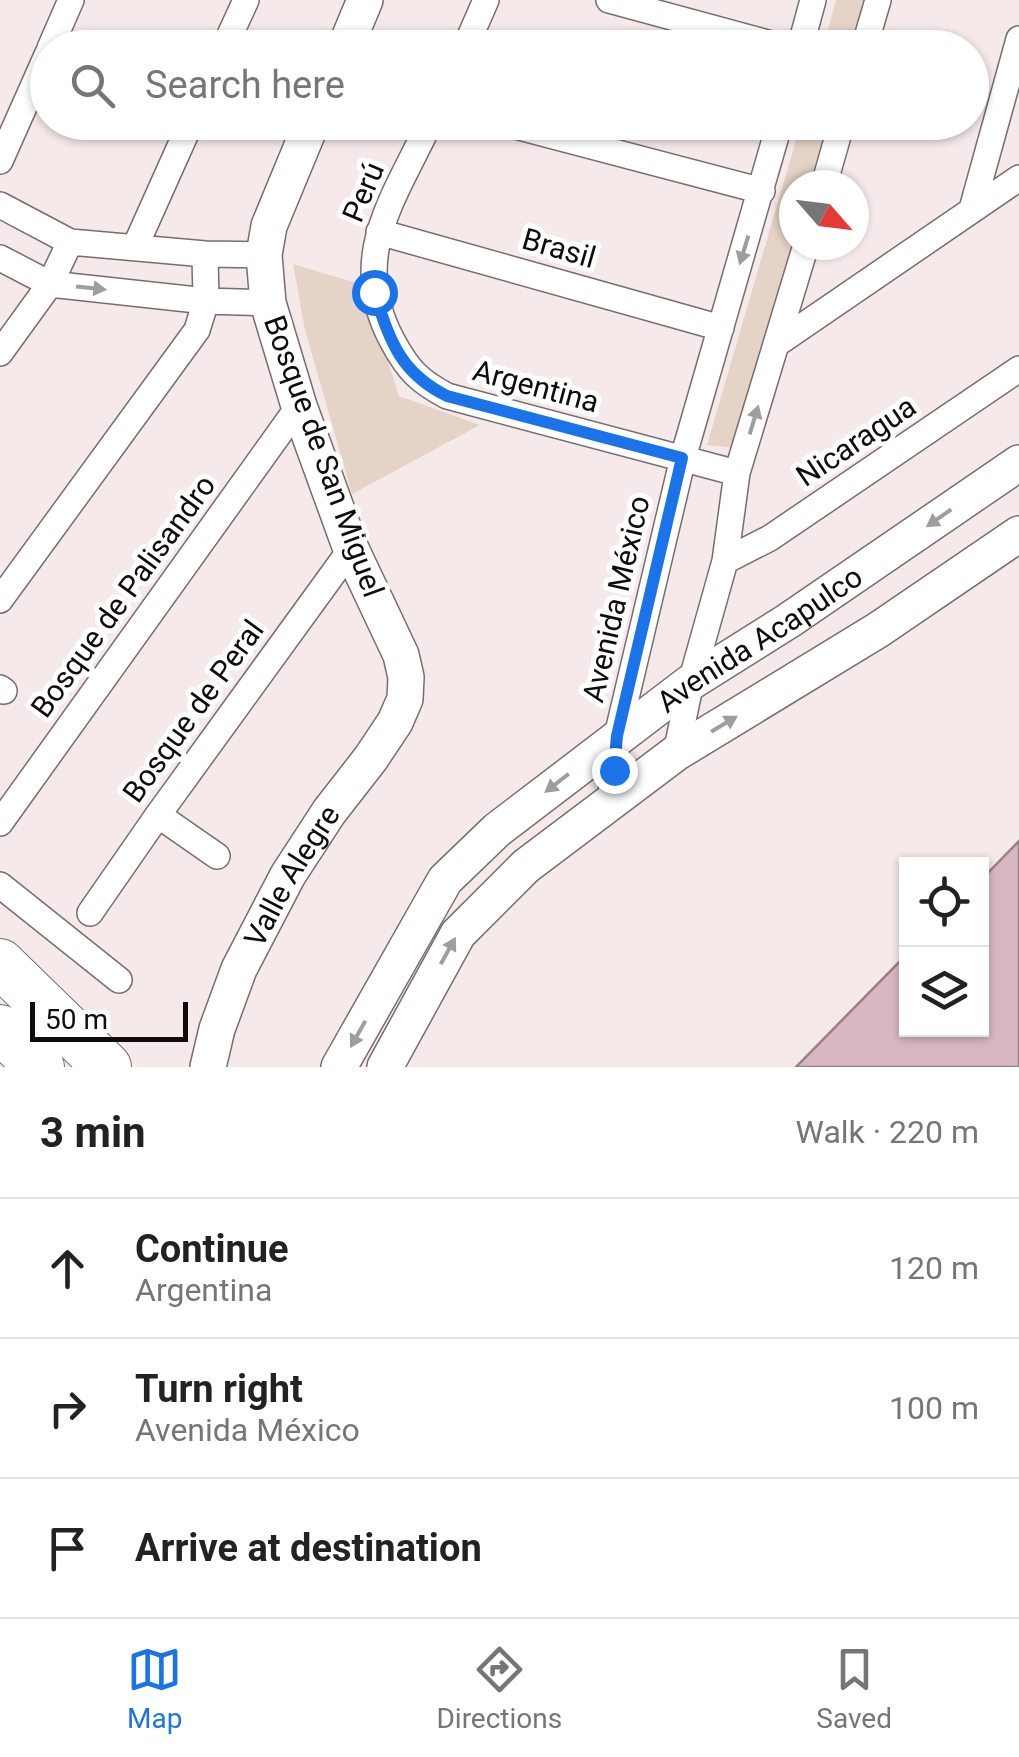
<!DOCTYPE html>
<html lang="en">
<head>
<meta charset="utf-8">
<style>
	:root { --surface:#fff; --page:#f6f6f6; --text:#222; --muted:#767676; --line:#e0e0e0; --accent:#1a73e8 }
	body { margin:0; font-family:Roboto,sans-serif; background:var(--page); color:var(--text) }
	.controls { position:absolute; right:30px; bottom:30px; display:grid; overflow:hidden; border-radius:0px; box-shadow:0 2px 8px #0004 }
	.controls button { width:90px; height:90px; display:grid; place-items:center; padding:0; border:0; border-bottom:2px solid var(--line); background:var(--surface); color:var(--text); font:50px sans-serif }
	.compass { position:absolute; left:779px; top:170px; width:90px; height:90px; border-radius:50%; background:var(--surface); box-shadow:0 2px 8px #0004; rotate:118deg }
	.scale { position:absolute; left:30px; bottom:25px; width:158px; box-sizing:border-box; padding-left:10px; border:5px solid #100b0c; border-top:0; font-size:28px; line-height:35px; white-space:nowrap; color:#100b0c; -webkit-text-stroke:8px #fff; paint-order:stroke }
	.stop { position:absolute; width:30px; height:30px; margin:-22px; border:8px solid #1a73e8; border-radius:50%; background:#fff }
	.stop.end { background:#1a73e8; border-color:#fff; box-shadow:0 2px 10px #0008 }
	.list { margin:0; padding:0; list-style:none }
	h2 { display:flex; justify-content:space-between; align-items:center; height:130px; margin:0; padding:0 40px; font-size:42px }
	h2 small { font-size:32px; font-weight:400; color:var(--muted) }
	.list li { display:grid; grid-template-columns:65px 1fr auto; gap:30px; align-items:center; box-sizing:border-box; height:140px; padding:0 40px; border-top:2px solid var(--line) }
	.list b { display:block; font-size:38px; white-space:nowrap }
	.list p { margin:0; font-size:32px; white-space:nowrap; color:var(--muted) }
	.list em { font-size:32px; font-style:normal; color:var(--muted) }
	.icon { flex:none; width:55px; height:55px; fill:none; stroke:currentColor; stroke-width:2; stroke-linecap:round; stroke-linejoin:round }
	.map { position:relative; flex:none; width:1019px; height:1067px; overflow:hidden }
	.search { position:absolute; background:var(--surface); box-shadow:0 2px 8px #0004; left:30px; right:30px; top:30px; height:110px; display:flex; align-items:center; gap:25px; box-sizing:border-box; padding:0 35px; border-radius:55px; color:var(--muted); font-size:38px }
	.sheet { height:550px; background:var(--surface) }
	nav { display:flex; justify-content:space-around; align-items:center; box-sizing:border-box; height:140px; border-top:2px solid var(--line); background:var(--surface); font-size:28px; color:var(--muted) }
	nav a { display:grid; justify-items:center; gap:5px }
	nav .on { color:var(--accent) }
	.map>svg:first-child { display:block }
	.green { fill:#e5d3c7 }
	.building { fill:#d8b7c3; stroke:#978088; stroke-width:2.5 }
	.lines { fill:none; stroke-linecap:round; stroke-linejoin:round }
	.street-casing { stroke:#786d6e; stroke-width:28 }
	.secondary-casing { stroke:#786d6e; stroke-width:38 }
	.highway-casing { stroke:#786d6e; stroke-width:50 }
	.street { stroke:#fff; stroke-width:25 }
	.secondary { stroke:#fff; stroke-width:35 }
	.highway { stroke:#fff; stroke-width:48 }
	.oneway { fill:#9f9d9e }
	.route { stroke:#1a73e8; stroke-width:12 }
	.labels { text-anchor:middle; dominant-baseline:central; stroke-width:10; stroke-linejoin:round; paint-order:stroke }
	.street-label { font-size:30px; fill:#100b0c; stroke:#fff }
</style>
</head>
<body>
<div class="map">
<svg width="1019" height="1067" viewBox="0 0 1019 1067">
	<rect width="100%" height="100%" fill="#f6e9e9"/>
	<path class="green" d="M836,0H870L856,47L823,48Z
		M801,123H835L818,185H794V245L743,449L707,445Z
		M293,264L363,285L399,396L480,425L352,494L305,330Z"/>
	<path class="building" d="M1019,841V1067H796L906,955V1030H982V879Z"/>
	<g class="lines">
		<g class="street-casing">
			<path id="street" d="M609,0L786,48
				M50,48L71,0
				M224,48L246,0
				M465,48L486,0
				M800,48L813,0
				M864,48L878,0
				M430,122C394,199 347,258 393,342C408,370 419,381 447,396L737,473
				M500,122L762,191
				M0,161L48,53
				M824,185L842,122
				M0,205L70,242L205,254L264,255
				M972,209L1019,39
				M379,232L721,328
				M135,247L191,122
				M0,258L50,284L206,301L268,303
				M778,343L1019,178
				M0,353L50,284L70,242
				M725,561L770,538L1019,369
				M0,600L197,330L206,301L205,254
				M0,688L4,691
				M676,753L691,682L725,561L737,473L806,245
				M610,804L617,736L683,458L780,122
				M158,815L217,856
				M0,823L299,406
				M0,885L119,980
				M90,913L158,815L351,549"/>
		</g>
		<g class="secondary-casing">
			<g id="secondary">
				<path d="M345,48L365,0"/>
				<path id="s1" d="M208,1067L217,1029L239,969L288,875L329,812L371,758L395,722L405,699L406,677L401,655L351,549L299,406L268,303L264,255L269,226L312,122"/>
				<path id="s2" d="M339,1067L445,880L497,830L691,682L788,621L1019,463"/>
				<path d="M385,1067L458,934L526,866L676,753L878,630L1019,534"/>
			</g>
		</g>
		<g class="highway-casing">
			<path id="highway" d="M0,963L107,1067
				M0,1029L40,1067"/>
		</g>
		<use href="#street" class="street"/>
		<use href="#secondary" class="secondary"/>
		<use href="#highway" class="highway"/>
	</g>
	<defs><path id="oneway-solid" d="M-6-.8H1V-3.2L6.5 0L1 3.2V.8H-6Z" transform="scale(2.5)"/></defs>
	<g class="oneway">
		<use href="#oneway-solid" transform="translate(744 250) rotate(107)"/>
		<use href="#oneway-solid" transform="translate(91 288) rotate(6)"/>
		<use href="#oneway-solid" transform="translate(754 420) rotate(-73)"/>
		<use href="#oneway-solid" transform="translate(939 518) rotate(145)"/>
		<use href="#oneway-solid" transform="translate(724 724) rotate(-31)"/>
		<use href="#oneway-solid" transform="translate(557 783) rotate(142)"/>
		<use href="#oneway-solid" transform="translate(448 951) rotate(-61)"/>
		<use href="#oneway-solid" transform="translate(358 1034) rotate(119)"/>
	</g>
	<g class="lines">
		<path class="route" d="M374,292C390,340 399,372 447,396L682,458L617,736L614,770"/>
	</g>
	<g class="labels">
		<g class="street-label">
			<text transform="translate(363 192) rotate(-67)">Perú</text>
			<text transform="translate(559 248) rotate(16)">Brasil</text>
			<text transform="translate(536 386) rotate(15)">Argentina</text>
			<text transform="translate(856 441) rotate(-34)">Nicaragua</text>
			<text transform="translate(324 456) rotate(70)">Bosque de San Miguel</text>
			<text transform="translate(123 596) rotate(-54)">Bosque de Palisandro</text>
			<text transform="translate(616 599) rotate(-77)">Avenida México</text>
			<text stroke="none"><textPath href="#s2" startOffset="612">Avenida Acapulco</textPath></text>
			<text transform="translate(193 711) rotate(-54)">Bosque de Peral</text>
			<text stroke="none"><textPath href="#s1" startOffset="210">Valle Alegre</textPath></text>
		</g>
	</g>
</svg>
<div class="controls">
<button><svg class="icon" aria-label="locate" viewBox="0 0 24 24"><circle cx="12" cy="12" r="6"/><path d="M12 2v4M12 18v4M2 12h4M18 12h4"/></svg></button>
<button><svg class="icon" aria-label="layers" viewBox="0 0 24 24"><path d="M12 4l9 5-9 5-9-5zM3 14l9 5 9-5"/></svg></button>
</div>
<svg class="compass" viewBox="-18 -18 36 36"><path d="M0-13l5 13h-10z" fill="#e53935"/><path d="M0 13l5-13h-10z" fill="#767676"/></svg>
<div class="scale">50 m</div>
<div class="stop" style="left:374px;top:292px"></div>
<div class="stop end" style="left:614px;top:770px"></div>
<div class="search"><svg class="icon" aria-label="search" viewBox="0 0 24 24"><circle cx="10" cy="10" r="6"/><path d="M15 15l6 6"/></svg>Search here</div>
</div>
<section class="sheet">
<h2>3 min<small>Walk · 220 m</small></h2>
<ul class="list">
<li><svg class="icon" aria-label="ahead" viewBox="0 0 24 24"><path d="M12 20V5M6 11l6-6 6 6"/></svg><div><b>Continue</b><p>Argentina</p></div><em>120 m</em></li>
<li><svg class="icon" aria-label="right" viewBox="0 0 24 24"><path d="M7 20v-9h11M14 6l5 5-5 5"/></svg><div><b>Turn right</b><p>Avenida México</p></div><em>100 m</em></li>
<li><svg class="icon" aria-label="arrive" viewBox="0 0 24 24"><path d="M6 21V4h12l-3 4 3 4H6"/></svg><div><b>Arrive at destination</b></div></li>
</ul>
</section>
<nav>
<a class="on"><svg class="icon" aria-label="map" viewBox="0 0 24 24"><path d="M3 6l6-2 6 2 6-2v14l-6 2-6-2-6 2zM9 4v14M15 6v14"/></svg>Map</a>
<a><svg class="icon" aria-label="directions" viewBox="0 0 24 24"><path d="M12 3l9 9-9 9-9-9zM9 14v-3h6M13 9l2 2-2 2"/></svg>Directions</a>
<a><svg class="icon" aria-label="saved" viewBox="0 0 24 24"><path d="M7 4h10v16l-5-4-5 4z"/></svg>Saved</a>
</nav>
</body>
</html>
